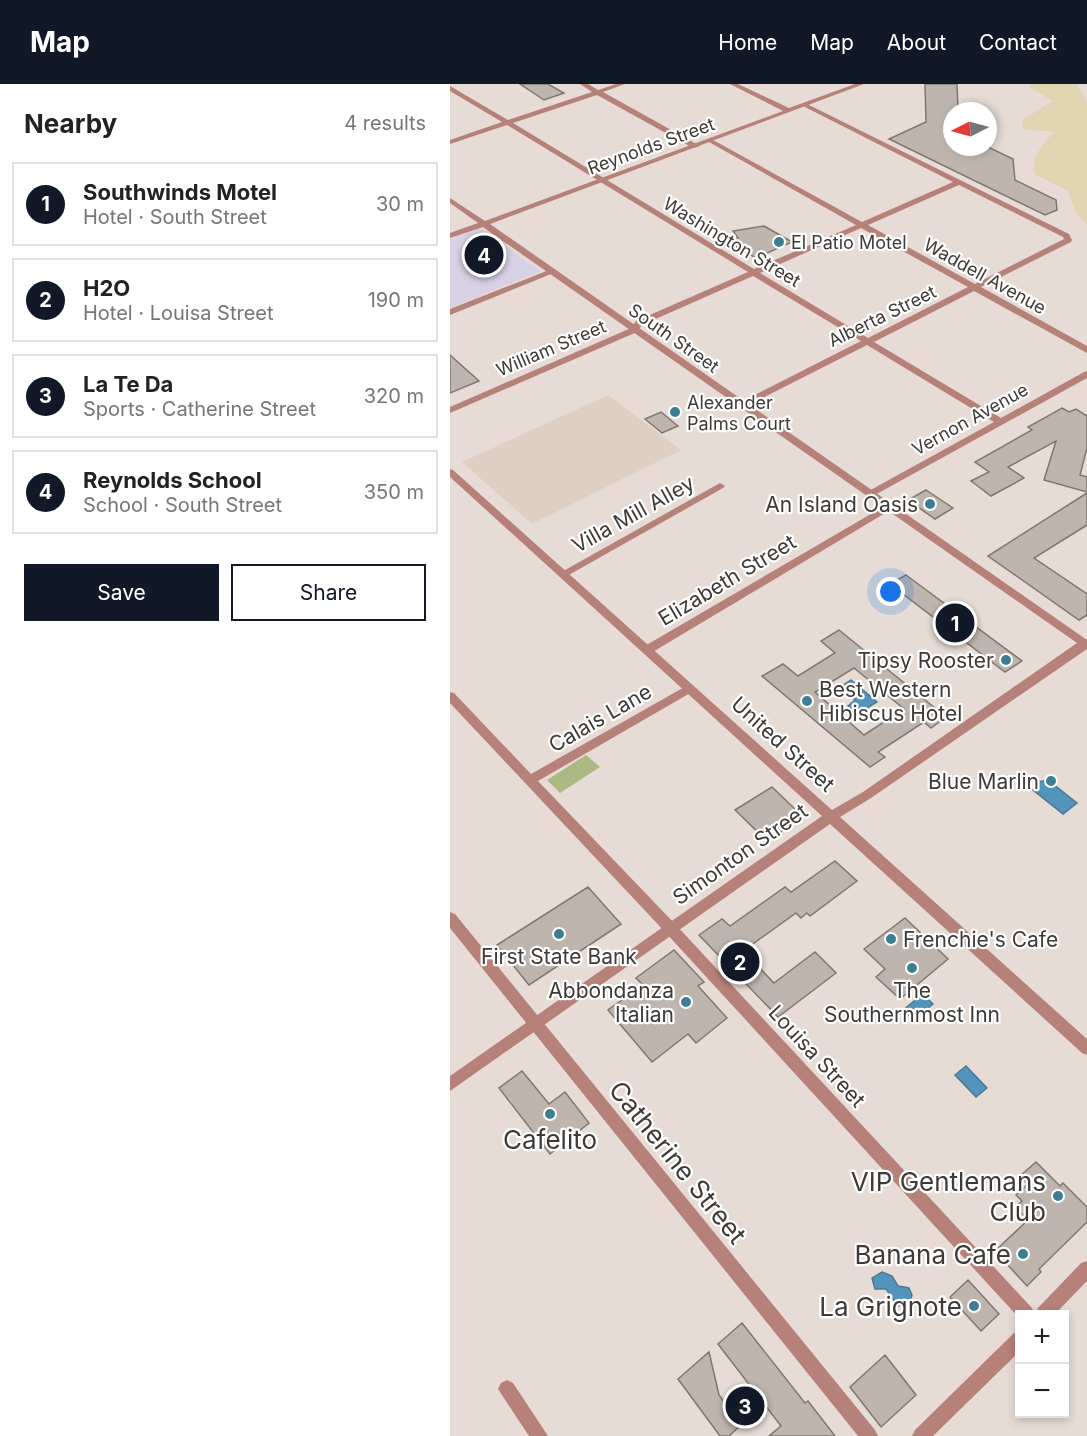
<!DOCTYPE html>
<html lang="en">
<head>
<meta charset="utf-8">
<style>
	:root { --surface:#fff; --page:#f6f6f6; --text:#222; --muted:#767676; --line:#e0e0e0; --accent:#111827 }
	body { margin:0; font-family:Inter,sans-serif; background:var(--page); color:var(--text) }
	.controls { position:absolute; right:18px; bottom:18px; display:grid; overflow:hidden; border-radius:0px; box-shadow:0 3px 9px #0003 }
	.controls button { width:54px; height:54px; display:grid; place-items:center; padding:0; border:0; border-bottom:2px solid var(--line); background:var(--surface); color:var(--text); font:30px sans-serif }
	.compass { position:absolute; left:493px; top:18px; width:54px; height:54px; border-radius:50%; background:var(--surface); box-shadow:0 3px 9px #0003; rotate:264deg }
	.you { position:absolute; left:441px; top:508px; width:21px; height:21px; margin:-15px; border:4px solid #fff; border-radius:50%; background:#1a73e8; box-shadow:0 0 0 9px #1a73e833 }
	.badge { display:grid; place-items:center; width:39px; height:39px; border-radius:50%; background:var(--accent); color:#fff; font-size:20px; font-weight:700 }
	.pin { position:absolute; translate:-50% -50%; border:3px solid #fff; box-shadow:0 2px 6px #0006 }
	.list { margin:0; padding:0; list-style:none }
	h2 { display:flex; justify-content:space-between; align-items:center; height:78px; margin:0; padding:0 24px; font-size:26px }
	h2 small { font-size:20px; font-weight:400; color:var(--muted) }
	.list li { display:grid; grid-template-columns:39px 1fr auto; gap:18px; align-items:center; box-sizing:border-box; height:84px; margin:0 12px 12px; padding:0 12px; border:2px solid var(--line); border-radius:0px }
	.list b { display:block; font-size:22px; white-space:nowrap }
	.list p { margin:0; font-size:20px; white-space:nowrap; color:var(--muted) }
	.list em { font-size:20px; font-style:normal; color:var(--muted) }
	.actions { display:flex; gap:12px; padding:18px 24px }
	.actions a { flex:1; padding:14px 0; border:2px solid var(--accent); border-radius:0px; text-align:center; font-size:21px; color:var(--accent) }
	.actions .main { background:var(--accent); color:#fff }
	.map { position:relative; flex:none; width:637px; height:1352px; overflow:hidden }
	header { display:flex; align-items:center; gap:36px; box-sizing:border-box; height:84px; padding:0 30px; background:var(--accent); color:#fff }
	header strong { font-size:28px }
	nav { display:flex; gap:33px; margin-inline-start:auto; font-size:21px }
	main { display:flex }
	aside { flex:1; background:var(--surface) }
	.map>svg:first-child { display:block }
	.built { fill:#dfcfc3 }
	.education { fill:#d8d1e6 }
	.green { fill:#acb985 }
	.sand { fill:#dfd5b0 }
	.water { fill:#5294bc; stroke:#4c7994; stroke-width:1.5 }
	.building { fill:#bfb5af; stroke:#807770; stroke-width:1.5; fill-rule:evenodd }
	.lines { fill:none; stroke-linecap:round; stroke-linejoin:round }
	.minor { fill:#b68178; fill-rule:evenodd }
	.tertiary { fill:#b68178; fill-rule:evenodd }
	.poi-dot { fill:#3e7e92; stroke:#fff; stroke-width:2 }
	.labels { text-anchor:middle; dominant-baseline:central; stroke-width:4.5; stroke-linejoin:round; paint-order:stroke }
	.far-street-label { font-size:18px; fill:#3d3a37; stroke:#fff }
	.far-poi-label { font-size:18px; fill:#3d3a37; stroke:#fff; text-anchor:start }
	.poi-label { font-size:21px; fill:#3d3a37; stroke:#fff; text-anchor:end }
	.street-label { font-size:21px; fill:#3d3a37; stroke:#fff }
	.near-poi-label { font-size:26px; fill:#3d3a37; stroke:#fff; text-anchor:end }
	.near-street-label { font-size:26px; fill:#3d3a37; stroke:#fff }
</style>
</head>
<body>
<header>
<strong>Map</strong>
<nav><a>Home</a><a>Map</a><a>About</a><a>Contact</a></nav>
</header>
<main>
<aside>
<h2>Nearby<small>4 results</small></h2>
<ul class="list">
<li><span class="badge">1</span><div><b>Southwinds Motel</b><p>Hotel · South Street</p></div><em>30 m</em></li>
<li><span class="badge">2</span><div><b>H2O</b><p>Hotel · Louisa Street</p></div><em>190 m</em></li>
<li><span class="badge">3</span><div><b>La Te Da</b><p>Sports · Catherine Street</p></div><em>320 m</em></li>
<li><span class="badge">4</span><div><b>Reynolds School</b><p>School · South Street</p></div><em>350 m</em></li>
</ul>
<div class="actions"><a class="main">Save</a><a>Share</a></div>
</aside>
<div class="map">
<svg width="637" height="1352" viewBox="0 0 637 1352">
	<rect width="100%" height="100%" fill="#e6dcd5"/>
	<path class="built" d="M158,311L231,366L82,440L12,378Z"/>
	<path class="education" d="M29,144L91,187L0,224V155Z"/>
	<path class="green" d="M136,671L150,683L110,709L97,696Z"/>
	<path class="sand" d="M581,0H627L637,18V141L625,127L618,107L586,91L583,86C585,68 592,61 604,48L573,45L572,36L603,17L579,3Z"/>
	<path class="water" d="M401,596L427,618L407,630L398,622L405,616L392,602Z
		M598,696L627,719L613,730L583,706L588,698Z
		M473,910L483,920L464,936L453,926Z
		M516,982L537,1004L526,1013L505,991Z
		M432,1188L442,1192L448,1202L459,1204L462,1211L460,1218L448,1222L436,1205H425L422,1194Z
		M292,1307L308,1328L297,1338L282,1317Z"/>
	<path class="building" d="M70,0H98L114,9L94,16Z
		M475,0H507L508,27H502V63H538L563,75L565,96L606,116L607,126L595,131L439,55L476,38Z
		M314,142L342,158L306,174L278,158L288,154L283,147Z
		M0,271L29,297L0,309Z
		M612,324L619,328L626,325L637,332V364L630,391L637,393V408L594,396L606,357L558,383L574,394L541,412L521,397L539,388L525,378L582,346L578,343Z
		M211,328L228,342L212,349L195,335Z
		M476,406L503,424L485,435L458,416Z
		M637,409V441L584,474L637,510V531L629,536L538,472Z
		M456,491L572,577L555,588L440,500Z
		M389,546L496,633L481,644L474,638L428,668L435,673L420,683L312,592L333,580L348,592L385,569L371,557ZM404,584L454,625L414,651L365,608Z
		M322,703L348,728L347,737L317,757L285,726Z
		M385,777L407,797L360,832L357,829L351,834L346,829L293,867L324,899L365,868L386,889L328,933L249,851L272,835L280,842L335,803L341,808Z
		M138,803L171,840L79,901L47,861Z
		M455,834L498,875L450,915L426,893L435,885L414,865Z
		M224,866L254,898L248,902L277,934L246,959L238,950L202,978L158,926L193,901L186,894Z
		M72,987L99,1020L115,1008L139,1039L100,1070L49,1004Z
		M586,1078L610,1102L613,1099L637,1123V1138L589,1185L591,1188L577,1202L545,1167L578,1136L565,1123L572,1117L566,1111L578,1100L570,1092Z
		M518,1196L549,1230L531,1247L500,1213Z
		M292,1239L355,1319L358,1317L385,1352H319L331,1342L268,1260Z
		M259,1268L269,1311L291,1341L279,1352H270L228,1295Z
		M435,1271L466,1311L431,1343L400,1303Z"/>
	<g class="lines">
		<path class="minor" d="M130,0H138L148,6L166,0H175L153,8L250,62L243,64L147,11L63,39L304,185L406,141L259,58V56H263L412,138L503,98L353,22L352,21L355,19L619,150L622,156L621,158L531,203L637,262V269L524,207L424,258L551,334L634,288L637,287V294L423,412H417V408L544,338L417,261L295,323H289V319L411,257L303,192L192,241L187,248L0,329V323L181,244L186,237L298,188L57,41L0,60V56L52,38L0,7V2L58,36L142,8ZM509,101L613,153L614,155L525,200L418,141ZM411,144L518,203L418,254L310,189Z
			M99,186L106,188L0,231V225Z
			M270,399L275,402L273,404L117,492H109L108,490Z
			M438,420L443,423L442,425L201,569H193L191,566L193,563Z
			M238,601L244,605L242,608L88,697L226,841L582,1224L584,1230H570V1235L216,849L0,619V608L4,609L81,690Z
			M0,828L5,830L425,1346L428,1352H408L0,844Z
			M57,1296L63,1299L98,1352H79L48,1305L51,1299Z"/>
		<path class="tertiary" d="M280,0H288L339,24L405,0H414L40,140L637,556V565L421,714L390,733L637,955V971L632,969L380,740L0,1007V992L372,732L0,393V385L3,386L382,726L413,708L627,559L33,143L0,154V149L28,139L0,119V114L35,137L333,27Z
			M637,1177V1197L605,1230H586L588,1224L631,1179Z
			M570,1247V1267L483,1352H462L465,1346L564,1249Z"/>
	</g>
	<g class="poi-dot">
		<circle cx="329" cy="158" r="6"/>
		<circle cx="225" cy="328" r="6"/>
		<circle cx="480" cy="420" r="6"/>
		<circle cx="556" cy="576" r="6"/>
		<circle cx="357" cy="617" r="6"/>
		<circle cx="601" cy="697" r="6"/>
		<circle cx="109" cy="850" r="6"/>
		<circle cx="441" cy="855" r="6"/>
		<circle cx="462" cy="884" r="6"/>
		<circle cx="236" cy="918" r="6"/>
		<circle cx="100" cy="1030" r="6"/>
		<circle cx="608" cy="1112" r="6"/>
		<circle cx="573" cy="1170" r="6"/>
		<circle cx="524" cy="1222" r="6"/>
	</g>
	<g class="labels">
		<g class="far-street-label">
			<text transform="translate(201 62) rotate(-20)">Reynolds Street</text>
			<text transform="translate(282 158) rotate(31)">Washington Street</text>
			<text transform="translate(535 192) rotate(29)">Waddell Avenue</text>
			<text transform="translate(432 232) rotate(-26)">Alberta Street</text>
			<text transform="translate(224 254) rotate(35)">South Street</text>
			<text transform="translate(101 264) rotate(-23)">William Street</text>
			<text transform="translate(520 335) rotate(-29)">Vernon Avenue</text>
		</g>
		<g class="far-poi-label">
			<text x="341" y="158">El Patio Motel</text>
			<text x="237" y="318">Alexander<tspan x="237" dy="21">Palms Court</tspan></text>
		</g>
		<g class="poi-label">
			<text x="468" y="420">An Island Oasis</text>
			<text x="544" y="576">Tipsy Rooster</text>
			<text x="369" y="605" text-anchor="start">Best Western<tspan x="369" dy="24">Hibiscus Hotel</tspan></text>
			<text x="589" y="697">Blue Marlin</text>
			<text x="453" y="855" text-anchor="start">Frenchie's Cafe</text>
			<text x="109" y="872" text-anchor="middle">First State Bank</text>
			<text x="224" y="906">Abbondanza<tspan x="224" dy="24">Italian</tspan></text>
			<text x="462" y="906" text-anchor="middle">The<tspan x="462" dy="24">Southernmost Inn</tspan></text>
		</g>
		<g class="street-label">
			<text transform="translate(183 430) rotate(-29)">Villa Mill Alley</text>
			<text transform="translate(277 496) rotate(-31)">Elizabeth Street</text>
			<text transform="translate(150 634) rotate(-30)">Calais Lane</text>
			<text transform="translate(333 660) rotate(42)">United Street</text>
			<text transform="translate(290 770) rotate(-35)">Simonton Street</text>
			<text transform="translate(367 972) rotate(47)">Louisa Street</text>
		</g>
		<g class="near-poi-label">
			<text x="100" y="1055" text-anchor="middle">Cafelito</text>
			<text x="596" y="1097">VIP Gentlemans<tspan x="596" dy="30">Club</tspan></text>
			<text x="561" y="1170">Banana Cafe</text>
			<text x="512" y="1222">La Grignote</text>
		</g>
		<g class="near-street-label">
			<text transform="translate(228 1078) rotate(51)">Catherine Street</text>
		</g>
	</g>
</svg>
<div class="controls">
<button>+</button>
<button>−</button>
</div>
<svg class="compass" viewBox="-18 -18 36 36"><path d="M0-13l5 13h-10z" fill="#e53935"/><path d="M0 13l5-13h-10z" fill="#767676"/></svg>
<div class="you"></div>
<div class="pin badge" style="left:505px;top:539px">1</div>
<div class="pin badge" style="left:290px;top:878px">2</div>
<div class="pin badge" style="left:295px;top:1322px">3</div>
<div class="pin badge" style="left:34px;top:171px">4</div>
</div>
</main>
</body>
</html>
